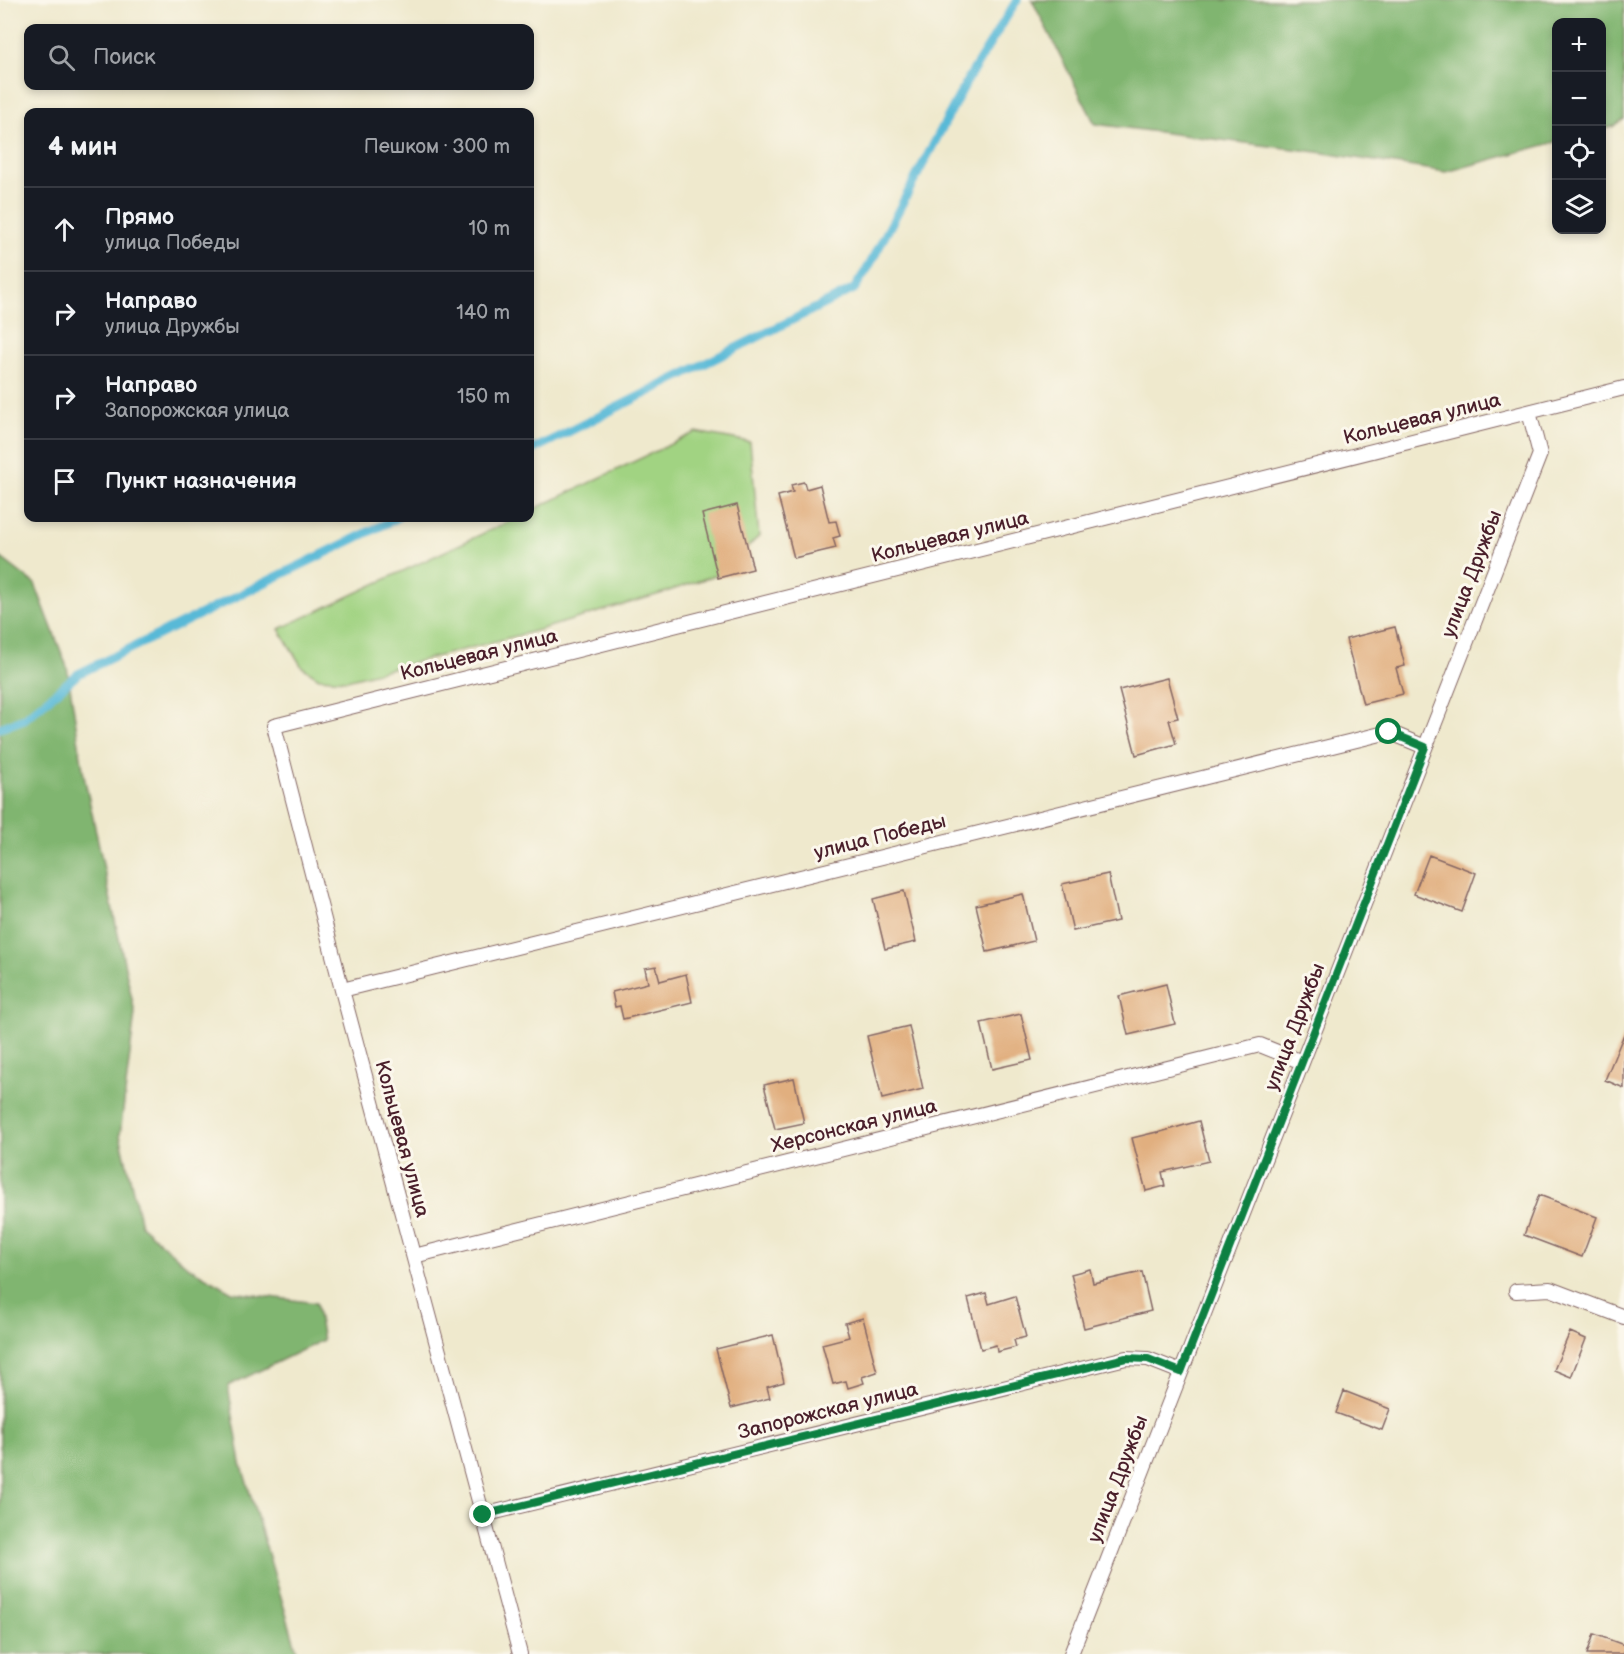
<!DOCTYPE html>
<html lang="ru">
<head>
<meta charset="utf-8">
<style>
	:root { --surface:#171b24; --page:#20242c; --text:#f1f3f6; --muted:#9ea1a6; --line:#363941 }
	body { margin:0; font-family:"Balsamiq Sans",sans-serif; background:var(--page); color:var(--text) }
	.controls { position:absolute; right:18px; top:18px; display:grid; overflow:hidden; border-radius:12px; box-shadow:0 3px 9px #0003 }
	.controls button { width:54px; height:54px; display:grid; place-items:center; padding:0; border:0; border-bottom:2px solid var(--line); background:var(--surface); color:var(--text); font:30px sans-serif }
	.stop { position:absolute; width:18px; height:18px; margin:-14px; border:4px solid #0b8043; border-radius:50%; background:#fff }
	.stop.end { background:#0b8043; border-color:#fff; box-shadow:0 2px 6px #0008 }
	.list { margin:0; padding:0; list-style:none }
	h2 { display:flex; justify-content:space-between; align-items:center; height:78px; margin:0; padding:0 24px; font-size:26px }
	h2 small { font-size:20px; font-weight:400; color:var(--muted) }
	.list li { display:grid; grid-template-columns:39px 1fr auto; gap:18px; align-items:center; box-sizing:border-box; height:84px; padding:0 24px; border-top:2px solid var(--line) }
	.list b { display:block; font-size:22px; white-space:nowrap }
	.list p { margin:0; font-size:20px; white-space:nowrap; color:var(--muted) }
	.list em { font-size:20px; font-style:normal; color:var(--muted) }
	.icon { flex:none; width:33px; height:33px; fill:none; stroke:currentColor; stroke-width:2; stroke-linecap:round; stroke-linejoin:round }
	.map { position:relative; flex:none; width:1624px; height:1654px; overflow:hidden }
	.search { position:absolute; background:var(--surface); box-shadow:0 3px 9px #0003; left:24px; top:24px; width:510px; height:66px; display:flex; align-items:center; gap:15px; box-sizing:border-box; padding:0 21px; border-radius:12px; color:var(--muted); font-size:22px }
	.panel { position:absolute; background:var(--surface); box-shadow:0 3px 9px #0003; left:24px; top:108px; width:510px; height:414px; border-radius:12px }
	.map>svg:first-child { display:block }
	.green { fill:#a1d382; stroke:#767956; stroke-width:1.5 }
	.forest { fill:#80b570; stroke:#656a4e; stroke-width:1.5 }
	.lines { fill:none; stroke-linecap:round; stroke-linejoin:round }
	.stream { stroke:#59b9d7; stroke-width:9 }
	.building { fill:#e1af7f }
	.lane-casing { stroke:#846664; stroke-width:16 }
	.lane { stroke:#fff; stroke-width:14 }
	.route { stroke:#0b8043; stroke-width:8 }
	.labels { text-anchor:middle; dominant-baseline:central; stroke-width:6; stroke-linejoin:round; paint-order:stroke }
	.street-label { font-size:20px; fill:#4a1f2b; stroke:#fbf7ec }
</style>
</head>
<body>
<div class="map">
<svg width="1624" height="1654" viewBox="0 0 1624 1654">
	<rect width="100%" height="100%" fill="#fbf7ec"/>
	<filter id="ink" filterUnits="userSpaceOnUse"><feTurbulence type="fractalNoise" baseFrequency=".0167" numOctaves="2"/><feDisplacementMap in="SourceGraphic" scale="12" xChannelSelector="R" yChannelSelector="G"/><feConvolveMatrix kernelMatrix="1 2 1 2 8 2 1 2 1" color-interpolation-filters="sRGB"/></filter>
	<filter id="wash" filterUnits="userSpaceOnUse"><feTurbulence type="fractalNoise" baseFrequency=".008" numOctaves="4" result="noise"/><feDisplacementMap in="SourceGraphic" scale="24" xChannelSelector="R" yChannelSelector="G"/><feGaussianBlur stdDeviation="1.35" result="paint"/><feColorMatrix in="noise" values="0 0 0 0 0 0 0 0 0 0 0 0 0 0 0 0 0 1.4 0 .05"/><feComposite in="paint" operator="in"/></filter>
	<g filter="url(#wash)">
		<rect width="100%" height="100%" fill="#efe9cd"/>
		<path class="green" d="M696,432L750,442L759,536L722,573L663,593L535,631L347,680L319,678L302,667L279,629L516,518H530V511Z"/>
		<path class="forest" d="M1032,0H1624V119L1614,126L1602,130V22H1556V142L1446,172L1317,152L1095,124Z
			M0,557L35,584L67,667L84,776L135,1013L120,1135L141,1225L187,1266L232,1292L316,1303L323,1340L228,1386L241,1463L298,1654H0Z"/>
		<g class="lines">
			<path class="stream" d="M530,451L854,289L869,266L968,79L1017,0
				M0,728L24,719L78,674L397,518"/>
		</g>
		<g id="blocks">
			<path class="building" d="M804,482L806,489L820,485L829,522L836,521L840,536L833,538L836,548L794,558L778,496L793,492L791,485Z
				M737,505L753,569L718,578L702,514Z
				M1395,627L1405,666L1396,668L1403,694L1363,704L1346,639Z
				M1167,678L1178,718L1169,720L1176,744L1136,755L1119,690Z
				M1429,855L1476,873L1462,912L1414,894Z
				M1108,874L1118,921L1073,931L1062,884Z
				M904,891L916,942L885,949L873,899Z
				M1023,894L1034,941L987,952L976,905Z
				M656,966L660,981L686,974L692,1002L623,1019L620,1006L615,1007L612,992L648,983L645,968Z
				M1166,984L1175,1024L1128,1035L1119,996Z
				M1021,1014L1032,1060L992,1069L981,1023Z
				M909,1026L923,1089L882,1099L867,1036Z
				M1624,1034V1088L1605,1080Z
				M794,1078L804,1123L775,1129L764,1085Z
				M1199,1121L1209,1161L1162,1172L1165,1186L1146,1191L1132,1138L1157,1132V1133Z
				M1539,1195L1597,1217L1582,1257L1524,1235Z
				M1090,1269L1093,1283L1142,1272L1151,1311L1084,1328L1071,1274Z
				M986,1293L989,1304L1015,1296L1026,1337L1014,1340L1016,1347L997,1352L996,1345L981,1349L968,1298Z
				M863,1318L877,1372L862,1377L864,1383L848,1388L846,1381L833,1384L822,1344L849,1337L845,1323Z
				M1570,1332L1586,1339L1571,1377L1554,1370Z
				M773,1335L784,1382L767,1387L770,1398L731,1408L716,1349Z
				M1344,1391L1390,1409L1382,1430L1336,1413Z
				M1594,1634L1624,1645V1654H1587Z"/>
		</g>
	</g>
	<g filter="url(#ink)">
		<use href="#blocks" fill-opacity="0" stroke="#846664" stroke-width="1.5"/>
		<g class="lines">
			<g class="lane-casing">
				<path id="lane" d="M342,990L1389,732L1425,747
					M414,1256L1260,1045L1302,1062
					M1516,1291L1550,1289L1624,1317
					M483,1515L1126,1358L1148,1359L1181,1372
					M520,1654L342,990L274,726L1624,388
					M1071,1654L1540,454L1529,412"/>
			</g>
			<use href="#lane" class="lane"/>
		</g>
	</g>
	<g class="lines" filter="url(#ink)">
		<path class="route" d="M483,1515L1126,1358L1148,1359L1181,1372L1425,747L1389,732"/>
	</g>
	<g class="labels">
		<g class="street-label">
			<text transform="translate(1422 419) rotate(-14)">Кольцевая улица</text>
			<text transform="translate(950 537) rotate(-14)">Кольцевая улица</text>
			<text transform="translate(1472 574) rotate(-69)">улица Дружбы</text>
			<text transform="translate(479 655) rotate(-14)">Кольцевая улица</text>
			<text transform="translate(880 837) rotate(-14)">улица Победы</text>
			<text transform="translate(1295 1027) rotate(-69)">улица Дружбы</text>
			<text transform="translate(854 1126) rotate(-14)">Херсонская улица</text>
			<text transform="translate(402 1139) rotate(75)">Кольцевая улица</text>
			<text transform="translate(828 1411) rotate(-14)">Запорожская улица</text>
			<text transform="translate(1118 1479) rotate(-69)">улица Дружбы</text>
		</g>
	</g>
</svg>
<div class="controls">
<button>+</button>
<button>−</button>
<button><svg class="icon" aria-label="locate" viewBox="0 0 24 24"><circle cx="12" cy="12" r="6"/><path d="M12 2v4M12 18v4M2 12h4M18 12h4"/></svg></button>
<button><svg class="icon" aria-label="layers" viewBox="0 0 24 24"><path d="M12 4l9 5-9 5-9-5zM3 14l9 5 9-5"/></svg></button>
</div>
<div class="stop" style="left:1389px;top:732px"></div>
<div class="stop end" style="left:483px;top:1515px"></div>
<div class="search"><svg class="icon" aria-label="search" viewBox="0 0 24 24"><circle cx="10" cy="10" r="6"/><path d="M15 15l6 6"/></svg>Поиск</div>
<section class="panel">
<h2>4 мин<small>Пешком · 300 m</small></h2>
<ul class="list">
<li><svg class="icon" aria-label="ahead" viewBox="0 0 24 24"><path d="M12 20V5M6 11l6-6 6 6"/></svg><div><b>Прямо</b><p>улица Победы</p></div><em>10 m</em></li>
<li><svg class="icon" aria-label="right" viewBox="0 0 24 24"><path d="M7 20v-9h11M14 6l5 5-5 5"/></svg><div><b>Направо</b><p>улица Дружбы</p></div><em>140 m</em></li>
<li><svg class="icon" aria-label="right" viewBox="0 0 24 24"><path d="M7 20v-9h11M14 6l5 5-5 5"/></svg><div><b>Направо</b><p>Запорожская улица</p></div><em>150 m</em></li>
<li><svg class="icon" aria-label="arrive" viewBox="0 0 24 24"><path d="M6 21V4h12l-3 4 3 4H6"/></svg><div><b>Пункт назначения</b></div></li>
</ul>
</section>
</div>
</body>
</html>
